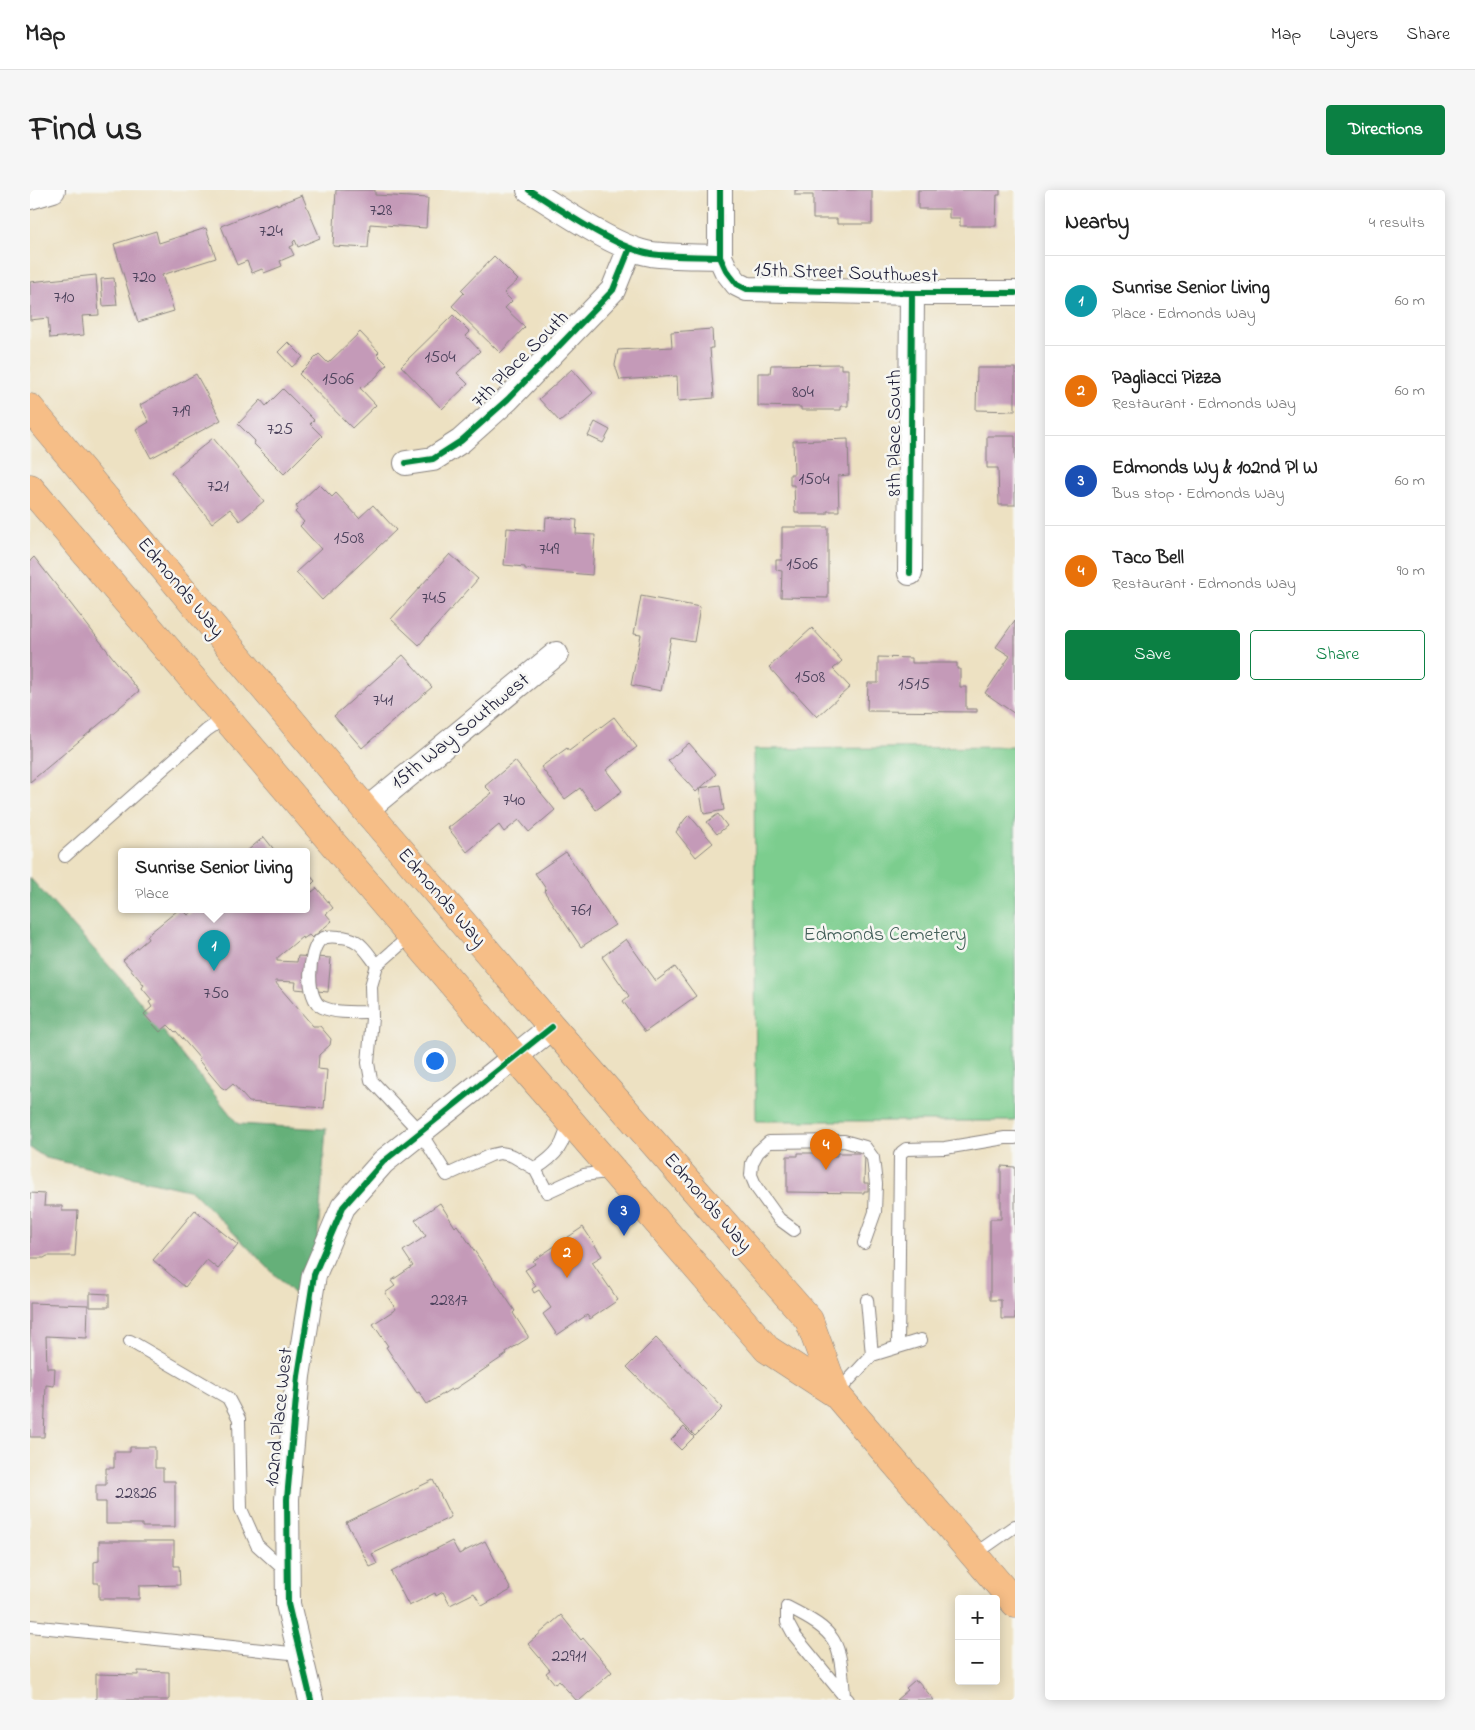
<!DOCTYPE html>
<html lang="en">
<head>
<meta charset="utf-8">
<style>
	:root { --surface:#fff; --page:#f6f6f6; --text:#222; --muted:#767676; --line:#e0e0e0; --accent:#0b8043 }
	body { margin:0; font-family:"Indie Flower",sans-serif; background:var(--page); color:var(--text) }
	.controls { position:absolute; right:15px; bottom:15px; display:grid; overflow:hidden; border-radius:5px; box-shadow:0 2px 12px #0003 }
	.controls button { width:45px; height:45px; display:grid; place-items:center; padding:0; border:0; border-bottom:1px solid var(--line); background:var(--surface); color:var(--text); font:25px sans-serif }
	.you { position:absolute; left:404px; top:870px; width:18px; height:18px; margin:-12px; border:4px solid #fff; border-radius:50%; background:#1a73e8; box-shadow:0 0 0 8px #1a73e833 }
	.badge { display:grid; place-items:center; width:32px; height:32px; border-radius:50%; background:var(--accent); color:#fff; font-size:16px; font-weight:700 }
	.pin { position:absolute; translate:-50% -41px; filter:drop-shadow(0 1px 2px #0008) }
	.pin::after { content:''; position:absolute; top:26px; width:18px; height:15px; background:inherit; clip-path:polygon(0 0,100% 0,50% 100%) }
	.popup { position:absolute; left:88px; top:658px; width:192px; height:65px; box-sizing:border-box; display:grid; place-content:center; border-radius:5px; background:var(--surface); filter:drop-shadow(0 1px 4px #0005); font-size:16px; white-space:nowrap; color:var(--muted) }
	.popup b { font-size:19px; color:var(--text) }
	.popup::after { content:''; position:absolute; left:50%; top:100%; margin-left:-10px; border:10px solid transparent; border-top-color:var(--surface) }
	.list { margin:0; padding:0; list-style:none }
	h2 { display:flex; justify-content:space-between; align-items:center; height:65px; margin:0; padding:0 20px; font-size:21px }
	h2 small { font-size:16px; font-weight:400; color:var(--muted) }
	.list li { display:grid; grid-template-columns:32px 1fr auto; gap:15px; align-items:center; box-sizing:border-box; height:90px; padding:0 20px; border-top:1px solid var(--line) }
	.list b { display:block; font-size:19px; white-space:nowrap }
	.list p { margin:0; font-size:16px; white-space:nowrap; color:var(--muted) }
	.list em { font-size:16px; font-style:normal; color:var(--muted) }
	.actions { display:flex; gap:10px; padding:15px 20px }
	.actions a { flex:1; padding:11px 0; border:1px solid var(--accent); border-radius:5px; text-align:center; font-size:18px; color:var(--accent) }
	.actions .main { background:var(--accent); color:#fff }
	.map { position:relative; flex:none; width:985px; height:1510px; overflow:hidden; border-radius:5px }
	header { display:flex; align-items:center; gap:30px; box-sizing:border-box; height:70px; padding:0 25px; background:var(--surface); border-bottom:1px solid var(--line) }
	header strong { font-size:24px }
	nav { display:flex; gap:28px; margin-inline-start:auto; font-size:18px }
	.intro { display:flex; align-items:center; justify-content:space-between; box-sizing:border-box; height:120px; padding:0 30px }
	h1 { margin:0; font-size:35px }
	.button { padding:12px 22px; border-radius:5px; background:var(--accent); color:#fff; font-size:18px; font-weight:700 }
	main { display:flex; gap:30px; padding:0 30px }
	aside { flex:1; background:var(--surface); border-radius:5px; box-shadow:0 2px 12px #0003 }
	.map>svg:first-child { display:block }
	.green { fill:#7ccd8e; stroke:#4f7864 }
	.forest { fill:#65b079; stroke:#44695a }
	.building { fill:#c49ab8 }
	.lines { fill:none; stroke-linecap:round; stroke-linejoin:round }
	.lane-casing { stroke:#88827e; stroke-width:14 }
	.street-casing { stroke:#88827e; stroke-width:26 }
	.primary-casing { stroke:#88827e; stroke-width:29 }
	.lane { stroke:#fff; stroke-width:12 }
	.street { stroke:#fff; stroke-width:24 }
	.primary { stroke:#f6be87; stroke-width:28 }
	.cycleway-casing { stroke:#f6f6f2; stroke-width:9 }
	.cycleway { stroke:#00873e; stroke-width:6 }
	.labels { text-anchor:middle; dominant-baseline:central; stroke-width:5; stroke-linejoin:round; paint-order:stroke }
	.number-label { font-size:18px; fill:#4a405a }
	.street-label { font-size:20px; fill:#22223b; stroke:#f6f6f2 }
	.park-label { font-size:20px; fill:#425e58; stroke:#f6f6f2 }
</style>
</head>
<body>
<header>
<strong>Map</strong>
<nav><a>Map</a><a>Layers</a><a>Share</a></nav>
</header>
<div class="intro"><h1>Find us</h1><a class="button">Directions</a></div>
<main>
<div class="map">
<svg width="985" height="1510" viewBox="0 0 985 1510">
	<rect width="100%" height="100%" fill="#f6f6f2"/>
	<filter id="ink" filterUnits="userSpaceOnUse"><feTurbulence type="fractalNoise" baseFrequency=".02" numOctaves="2"/><feDisplacementMap in="SourceGraphic" scale="10" xChannelSelector="R" yChannelSelector="G"/><feConvolveMatrix kernelMatrix="1 2 1 2 8 2 1 2 1" color-interpolation-filters="sRGB"/></filter>
	<filter id="wash" filterUnits="userSpaceOnUse"><feTurbulence type="fractalNoise" baseFrequency=".0096" numOctaves="4" result="noise"/><feDisplacementMap in="SourceGraphic" scale="20" xChannelSelector="R" yChannelSelector="G"/><feGaussianBlur stdDeviation="1.12" result="paint"/><feColorMatrix in="noise" values="0 0 0 0 0 0 0 0 0 0 0 0 0 0 0 0 0 1.4 0 .05"/><feComposite in="paint" operator="in"/></filter>
	<g filter="url(#wash)">
		<rect width="100%" height="100%" fill="#ede1c2"/>
		<path class="green" d="M985,557V931H726L724,559Z"/>
		<path class="forest" d="M0,688L98,797L208,934L296,939L287,1058L264,1104L162,1001L16,968L0,958Z"/>
		<g id="blocks">
			<path class="building" d="M306,0H345V5L398,8L396,38L340,34L338,58L303,56Z
				M765,0H842V34H807V29H783V5H765Z
				M888,0H970V5H967L966,36H930V28H919V19H888Z
				M272,5L290,48L268,57L265,50L263,52L264,55L260,57L264,65L250,71L252,76L234,83L232,79L222,83L217,71L207,75L191,36L247,13V15Z
				M176,38L186,68L132,85L144,121L108,132L84,54L126,41L129,53Z
				M464,66L488,90L474,103L482,111L475,118L495,137L470,163L422,116L434,103L431,100Z
				M66,85L69,125L52,126L54,145L20,148L18,128L0,130V92Z
				M84,88L87,115L73,116L71,89Z
				M423,125L440,142L436,146L450,161L427,183L438,194L412,219L371,176Z
				M682,139L683,158H680L684,208L648,211L647,186L590,190L585,175L588,160L642,157L641,142Z
				M330,142L349,162L347,164L357,174L346,187L333,197L332,196L330,198L346,215L322,238L269,184L289,164L298,173Z
				M258,152L273,167L262,177L248,162Z
				M811,174V179H818V216H811V220H771V217L728,216V183H740L741,175Z
				M947,178H985V221L946,220Z
				M542,179L563,203L530,232L509,209Z
				M166,184L191,230L121,268L106,240L119,232L110,215Z
				M253,199L284,230L280,234L292,246L254,284L224,254L225,251L208,234L231,210L236,216Z
				M565,232L580,240L573,253L558,246Z
				M957,246H985V315H969L968,278H957Z
				M183,248L234,311L210,331L200,319L182,333L141,282Z
				M818,249L819,285L808,286L809,321H797V324H769V322H765L764,295H760V284H764L763,251Z
				M289,294L302,307L306,303L329,328L343,315L366,340L292,410L266,382L291,359L270,336L274,332L265,322L268,319L266,316Z
				M516,327L547,330L546,344L565,345L562,385L495,379V377L474,375L477,338L515,341Z
				M752,337H798V408L751,407L752,381L746,380V370H752Z
				M420,364L448,389L389,455L361,429Z
				M4,367L109,501L0,592V371Z
				M611,406L670,417L664,452L641,448L631,501L601,495L611,445L604,444Z
				M985,430V524L955,503L980,466L966,457Z
				M782,438L812,471L803,479L820,497L787,527L764,502L762,503L739,477Z
				M373,465L402,497L332,558L304,526Z
				M848,467L882,468V473H927V479H930V497H936V519H947V522L837,521L838,493H848Z
				M584,527L607,557L576,580L592,601L566,620L550,598L535,609L511,577L537,558L539,561Z
				M659,553L686,584L666,602L638,571Z
				M485,571L525,620L499,642L489,630L474,642L469,635L437,662L418,638L462,603L455,596Z
				M690,595L694,620L674,624L669,598Z
				M688,624L697,636L687,644L677,632Z
				M659,625L683,653L666,667L646,642L655,629Z
				M234,647L246,662H216L230,650Z
				M536,662L585,735L551,757L514,701L516,699L505,683Z
				M276,681L285,691L278,698L282,702L287,698L303,718L296,724L302,731L282,748L279,745L273,749L272,747L247,768V771L267,772L268,766L301,768L298,802L265,799L266,792L245,791V792L283,836H290L301,849L300,855L289,865L288,879L297,880L294,918L219,912L203,894L196,900L191,897L170,872L168,870L170,869L146,841L145,842L138,835L130,842L114,824L122,817L119,812L122,810L112,798L114,795L93,770L118,749L117,747L121,742L148,720H153L158,725L164,720H276Z
				M596,749L626,791L645,777L666,806L615,842L593,811L599,806L572,767Z
				M768,963H789V966H807V963H835L834,993H838V1001H834V1003L757,1002V966H768Z
				M971,976L985,977V1129H971V1110H960V1029H971Z
				M0,1003L15,1004L14,1016H32V1021H48L45,1066H17L14,1068H0Z
				M410,1013L425,1037L427,1035L485,1121L483,1123L498,1146V1148L476,1162L477,1164L422,1201L421,1199L397,1214L389,1202L387,1203L356,1157L358,1156L343,1134L366,1119L355,1103L365,1096L361,1091L383,1076L373,1061L396,1046L385,1030Z
				M165,1020L208,1055L188,1079L177,1070L155,1097L123,1070Z
				M553,1037L572,1066L562,1072L588,1110L560,1129L557,1125L527,1145L513,1124L521,1118L509,1100L504,1103L502,1099L506,1096L495,1080L505,1074L503,1071L513,1064Z
				M60,1103L79,1104V1117H60Z
				M0,1113L58,1115L57,1148L16,1146L17,1178H25L24,1196L16,1195L14,1247H0Z
				M626,1148L693,1218L665,1246L597,1177Z
				M654,1237L664,1247L651,1260L641,1250Z
				M100,1257H125V1278H133V1291H145V1337H112V1334H76V1312H66V1295H76V1278H84V1262H100Z
				M403,1290L421,1327L342,1364L347,1374L340,1377L316,1332Z
				M69,1351H144V1376H149L150,1395L109,1396V1409H69V1393H64V1372L69,1371Z
				M422,1351L429,1364L455,1351L481,1400L452,1416L444,1403L420,1415L413,1402L406,1406L405,1403L379,1416L361,1382Z
				M531,1425L551,1450L553,1448L582,1482L550,1510H546L529,1491L525,1494L516,1483L520,1480L498,1454Z
				M108,1481L139,1482V1510H66V1484L108,1485Z
				M885,1490L886,1492L888,1491L904,1510H866L878,1500L876,1498Z"/>
		</g>
	</g>
	<g filter="url(#ink)">
		<use href="#blocks" fill-opacity="0" stroke="#88827e" stroke-width="1"/>
		<g class="lines">
			<g class="lane-casing">
				<path id="lane" d="M35,666L177,540L196,527
					M381,745L347,775L341,796L342,828L338,873L341,890L390,942L417,985L461,965L470,963L476,964L483,966L505,979L517,1002L554,985L583,981
					M342,822C327,822 307,824 292,817C275,809 278,762 290,750C295,746 302,746 309,747C314,747 322,749 327,752C335,757 341,768 347,775
					M505,979C527,965 535,955 538,929
					M764,1040L749,1029L726,997L721,985L722,973L728,962L739,952L814,951L835,957L843,968L846,994L845,1022L834,1053
					M837,1110L842,1165
					M100,1151L198,1208L209,1229L211,1319L227,1355L258,1383
					M868,1157L870,965L872,962L876,959L915,958L975,948H985
					M806,1204L842,1165L891,1150
					M945,1364L985,1336
					M0,1436L270,1464
					M814,1506C810,1449 808,1443 757,1417V1432L764,1445L814,1506L818,1510"/>
			</g>
			<g class="street-casing">
				<path id="street" d="M499,0C532,20 585,58 621,64C643,67 667,66 690,67
					M690,0V67L696,80L707,94L717,99L882,103H985
					M0,7L23,0
					M376,273L403,269L431,251L478,209L583,100L600,58
					M880,383L882,103
					M336,620L526,464
					M281,1510L258,1414L257,1309L268,1186L284,1085L313,1017L353,972L522,837"/>
			</g>
			<g class="primary-casing">
				<path id="primary" d="M0,218L336,620L522,837L779,1130L806,1204
					M0,298L484,866L737,1159L806,1204L985,1413"/>
			</g>
			<use href="#lane" class="lane"/>
			<use href="#street" class="street"/>
			<use href="#primary" class="primary"/>
			<g class="cycleway-casing">
				<path id="cycleway" d="M499,0C532,20 585,58 621,64C643,67 667,66 690,67
					M690,0V67L696,80L707,94L717,99L882,103H985
					M376,273L403,269L431,251L478,209L583,100L600,58
					M880,383L882,103
					M281,1510L258,1414L257,1309L268,1186L284,1085L313,1017L353,972L522,837"/>
			</g>
			<use href="#cycleway" class="cycleway"/>
		</g>
	</g>
	<g class="labels">
		<g class="number-label">
			<text x="351" y="21">728</text>
			<text x="241" y="42">724</text>
			<text x="114" y="88">720</text>
			<text x="34" y="108">710</text>
			<text x="410" y="168">1504</text>
			<text x="308" y="190">1506</text>
			<text x="773" y="203">804</text>
			<text x="151" y="222">719</text>
			<text x="250" y="240">725</text>
			<text x="784" y="290">1504</text>
			<text x="188" y="297">721</text>
			<text x="319" y="349">1508</text>
			<text x="519" y="360">749</text>
			<text x="772" y="375">1506</text>
			<text x="404" y="409">745</text>
			<text x="780" y="488">1508</text>
			<text x="884" y="495">1515</text>
			<text x="353" y="511">741</text>
			<text x="484" y="611">740</text>
			<text x="551" y="721">761</text>
			<text x="186" y="804">750</text>
			<text x="419" y="1111">22817</text>
			<text x="106" y="1304">22826</text>
			<text x="539" y="1467">22911</text>
		</g>
		<g class="street-label">
			<text transform="translate(816 84) rotate(2)">15th Street Southwest</text>
			<text transform="translate(491 170) rotate(-45)">7th Place South</text>
			<text transform="translate(865 243) rotate(-90)">8th Place South</text>
			<text transform="translate(150 398) rotate(50)">Edmonds Way</text>
			<text transform="translate(431 542) rotate(-39)">15th Way Southwest</text>
			<text transform="translate(411 708) rotate(49)">Edmonds Way</text>
			<text transform="translate(677 1013) rotate(49)">Edmonds Way</text>
			<text transform="translate(250 1227) rotate(-84)">102nd Place West</text>
		</g>
		<g class="park-label">
			<text x="855" y="745">Edmonds Cemetery</text>
		</g>
	</g>
</svg>
<div class="controls">
<button>+</button>
<button>−</button>
</div>
<div class="you"></div>
<div class="pin badge" style="left:184px;top:781px;background:#0f9aa8">1</div>
<div class="popup"><b>Sunrise Senior Living</b>Place</div>
<div class="pin badge" style="left:537px;top:1088px;background:#e8710a">2</div>
<div class="pin badge" style="left:594px;top:1046px;background:#1a4fb4">3</div>
<div class="pin badge" style="left:796px;top:980px;background:#e8710a">4</div>
</div>
<aside>
<h2>Nearby<small>4 results</small></h2>
<ul class="list">
<li><span class="badge" style="background:#0f9aa8">1</span><div><b>Sunrise Senior Living</b><p>Place · Edmonds Way</p></div><em>60 m</em></li>
<li><span class="badge" style="background:#e8710a">2</span><div><b>Pagliacci Pizza</b><p>Restaurant · Edmonds Way</p></div><em>60 m</em></li>
<li><span class="badge" style="background:#1a4fb4">3</span><div><b>Edmonds Wy &amp; 102nd Pl W</b><p>Bus stop · Edmonds Way</p></div><em>60 m</em></li>
<li><span class="badge" style="background:#e8710a">4</span><div><b>Taco Bell</b><p>Restaurant · Edmonds Way</p></div><em>90 m</em></li>
</ul>
<div class="actions"><a class="main">Save</a><a>Share</a></div>
</aside>
</main>
</body>
</html>
